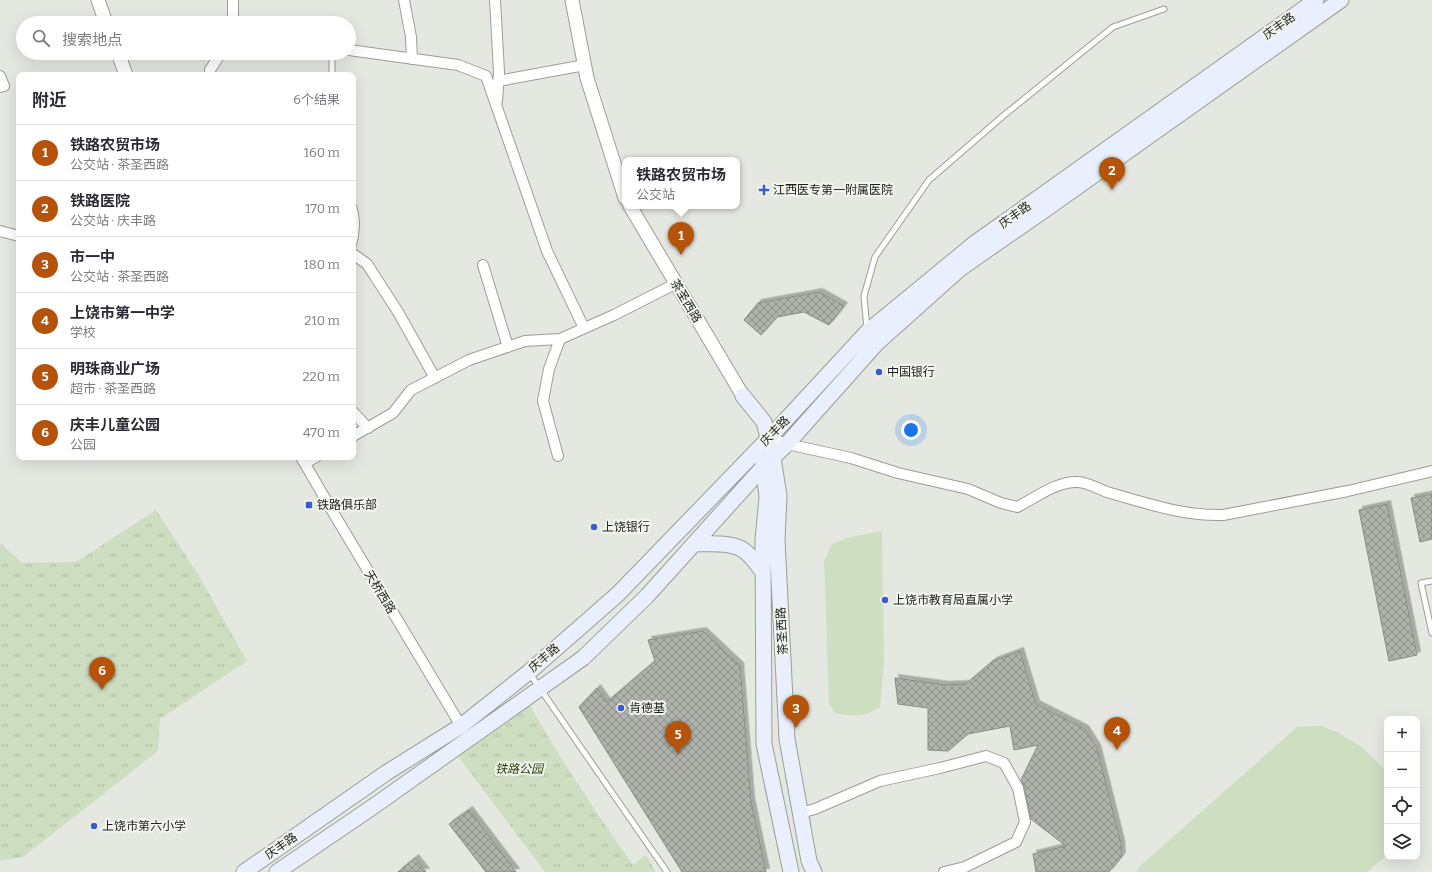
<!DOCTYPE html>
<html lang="zh">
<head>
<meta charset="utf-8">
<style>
	:root { --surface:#fff; --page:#f2f2f3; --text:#2b2b33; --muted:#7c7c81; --line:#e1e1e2; --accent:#b45309 }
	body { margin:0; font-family:Bitter,"Noto Sans SC",serif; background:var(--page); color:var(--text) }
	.controls { position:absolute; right:12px; bottom:12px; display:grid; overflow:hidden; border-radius:8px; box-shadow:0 4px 16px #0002 }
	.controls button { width:36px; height:36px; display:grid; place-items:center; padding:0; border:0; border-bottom:1px solid var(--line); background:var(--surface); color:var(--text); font:20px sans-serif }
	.you { position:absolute; left:911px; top:430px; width:14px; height:14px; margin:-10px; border:3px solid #fff; border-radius:50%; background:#1a73e8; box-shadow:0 0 0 6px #1a73e833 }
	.badge { display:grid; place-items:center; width:26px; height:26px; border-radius:50%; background:var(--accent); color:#fff; font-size:13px; font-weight:700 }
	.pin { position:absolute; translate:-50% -33px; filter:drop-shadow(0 1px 2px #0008) }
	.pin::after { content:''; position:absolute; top:21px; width:14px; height:12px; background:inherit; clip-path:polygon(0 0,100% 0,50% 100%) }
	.popup { position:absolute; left:622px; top:157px; width:118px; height:52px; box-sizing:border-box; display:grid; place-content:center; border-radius:8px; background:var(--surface); filter:drop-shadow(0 1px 3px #0005); font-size:13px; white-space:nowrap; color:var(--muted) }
	.popup b { font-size:15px; color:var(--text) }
	.popup::after { content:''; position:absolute; left:50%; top:100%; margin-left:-8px; border:8px solid transparent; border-top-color:var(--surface) }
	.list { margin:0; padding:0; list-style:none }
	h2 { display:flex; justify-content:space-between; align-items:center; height:52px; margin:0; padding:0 16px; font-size:17px }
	h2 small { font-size:13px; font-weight:400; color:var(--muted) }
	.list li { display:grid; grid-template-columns:26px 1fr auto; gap:12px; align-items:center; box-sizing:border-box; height:56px; padding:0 16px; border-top:1px solid var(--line) }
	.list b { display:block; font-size:15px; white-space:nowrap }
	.list p { margin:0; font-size:13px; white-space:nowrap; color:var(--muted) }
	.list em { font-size:13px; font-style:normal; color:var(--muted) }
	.icon { flex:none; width:22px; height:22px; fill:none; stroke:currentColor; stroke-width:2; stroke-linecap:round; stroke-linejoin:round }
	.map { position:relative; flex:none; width:1432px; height:872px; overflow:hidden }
	.search { position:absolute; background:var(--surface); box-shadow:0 4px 16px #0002; left:16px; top:16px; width:340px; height:44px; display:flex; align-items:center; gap:10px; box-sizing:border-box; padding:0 14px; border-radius:22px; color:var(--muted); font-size:15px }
	.panel { position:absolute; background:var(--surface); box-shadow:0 4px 16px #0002; left:16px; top:72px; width:340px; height:388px; border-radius:8px }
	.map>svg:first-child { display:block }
	.green { fill:#cedec1 }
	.park { fill:url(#park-tufts) }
	.building { fill:url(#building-cross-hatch); stroke:#878b84; filter:url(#shadow) }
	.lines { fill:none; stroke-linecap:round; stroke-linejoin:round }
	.service-casing { stroke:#9a9e97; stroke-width:7 }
	.minor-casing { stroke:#9a9e97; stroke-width:12 }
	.tertiary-casing { stroke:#9a9e97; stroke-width:15 }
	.secondary-casing { stroke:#9a9e97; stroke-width:17 }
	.service { stroke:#fff; stroke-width:5 }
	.minor { stroke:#fff; stroke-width:10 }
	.tertiary { stroke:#fff; stroke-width:13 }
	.secondary { stroke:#e9effd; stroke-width:15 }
	.poi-dot { fill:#3a5bcc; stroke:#f2f5ee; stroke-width:1.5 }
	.labels { text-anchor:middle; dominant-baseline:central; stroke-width:4; stroke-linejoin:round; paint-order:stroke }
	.street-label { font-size:12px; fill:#1d1e1c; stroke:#f2f5ee }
	.poi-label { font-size:12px; fill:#1d1e1c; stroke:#f2f5ee; text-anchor:start }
	.park-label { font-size:12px; font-style:italic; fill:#2a4307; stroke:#f2f5ee }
</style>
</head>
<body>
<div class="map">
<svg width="1432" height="872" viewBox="0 0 1432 872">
	<defs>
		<pattern id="park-tufts" width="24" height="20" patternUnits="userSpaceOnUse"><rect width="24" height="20" fill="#cedec1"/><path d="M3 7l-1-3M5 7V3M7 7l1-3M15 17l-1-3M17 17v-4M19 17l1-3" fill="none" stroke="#b0bea5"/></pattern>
		<pattern id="building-cross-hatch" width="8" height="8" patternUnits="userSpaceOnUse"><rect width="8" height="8" fill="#afb3ac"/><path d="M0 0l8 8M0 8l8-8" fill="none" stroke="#8e918b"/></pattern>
		<filter id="shadow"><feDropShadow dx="3.5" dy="-3.5" stdDeviation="0" flood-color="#0004"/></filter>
	</defs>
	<rect width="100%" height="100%" fill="#e4e8e1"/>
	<path class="green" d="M882,531L884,661L880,707C864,718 853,716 835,713L829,704L824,561L832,544L851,537Z
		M1321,726L1337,732L1362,747L1387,772V855L1367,872H1137L1139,867L1297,727Z"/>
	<path class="park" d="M156,510L199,576L247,661L160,719L158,751L23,857L0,861V543L22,563L76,562Z
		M529,704C561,760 596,813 633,865L646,855L656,872H545L458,756Z"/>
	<path class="building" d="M819,292L844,306L829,325L804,312L777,317L761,335L744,320L758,303Z
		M1432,494V539L1420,542L1411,498Z
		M1387,504L1417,655L1389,661L1359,510Z
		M703,631L740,666L751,801L766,872H682L579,707L597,688L607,702L655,661L648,640Z
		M1020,651L1036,704L1085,729L1097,748L1121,843L1122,856L1109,872H1036L1033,854L1066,846L1031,819L1024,787L1021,780L1038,745L1014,750L1010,726L968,734L948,751L928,750V708L898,704L895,678L946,685L966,684L993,661Z
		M469,810L516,872H486L449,824Z
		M415,858L426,872H398Z"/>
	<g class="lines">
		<g class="service-casing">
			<path id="service" d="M332,53V75
				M353,205C358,217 357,234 353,247
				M867,329L864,296L875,257L929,180L1003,116L1113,27L1164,9
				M1432,581L1421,583L1432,633
				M530,674L667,872"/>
		</g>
		<g class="minor-casing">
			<path id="minor" d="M404,0L411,37L412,59
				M495,0L499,72L497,101
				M233,23V0
				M349,50L458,65L486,76L547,251L584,328
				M210,75V70L221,53
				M0,76L4,86L0,87
				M498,81L585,65
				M0,231L19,236
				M353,254L367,264L398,312L435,378
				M483,265L508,347
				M353,412L368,428
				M353,436L393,413L411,390L469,360L525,341L560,339L614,315L675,284
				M769,438L787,444L851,458L898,473L968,489L1001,503L1017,507C1036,498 1056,481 1078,482C1086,482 1099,489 1107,492C1145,503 1183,516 1223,515L1348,491L1432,471
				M558,456L543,401L549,369L560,339
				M301,457L334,514L461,726
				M305,463L316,457
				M800,813L815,809L880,781L940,768L986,756L1004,763L1018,788L1025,822L1016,842L965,867L944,872"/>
		</g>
		<g class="tertiary-casing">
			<path id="tertiary" d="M98,0L106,23
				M572,0L587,78L625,198
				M118,53L126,75
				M630,206L743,396"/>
		</g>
		<g class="secondary-casing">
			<path id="secondary" d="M743,396L764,422L773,458L779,496L777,540L787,739L809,861L814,872
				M763,462L767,497L763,540L764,744L791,872
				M694,544C710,544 735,541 747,553C753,558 758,566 763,572
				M244,872L386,773L461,726L529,672L618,594L769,438L868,331L975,243L1316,0
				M277,872L374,806L583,658L647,596L764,466L787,444L876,344L961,268L1046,209L1341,0"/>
		</g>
		<use href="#service" class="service"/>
		<use href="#minor" class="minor"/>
		<use href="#tertiary" class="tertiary"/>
		<use href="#secondary" class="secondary"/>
	</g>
	<g class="poi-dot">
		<path d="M762 184h4v4h4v4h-4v4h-4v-4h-4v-4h4z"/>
		<circle cx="879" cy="372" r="4"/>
		<rect x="305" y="501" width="8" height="8" rx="2"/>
		<circle cx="594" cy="527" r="4"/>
		<circle cx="885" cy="600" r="4"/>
		<circle cx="621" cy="708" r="4"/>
		<circle cx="94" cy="826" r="4"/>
	</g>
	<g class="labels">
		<g class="street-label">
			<text transform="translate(1279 26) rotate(-36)">庆丰路</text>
			<text transform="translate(1015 215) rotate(-36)">庆丰路</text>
			<text transform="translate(686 301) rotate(59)">茶圣西路</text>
			<text transform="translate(775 431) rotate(-46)">庆丰路</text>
			<text transform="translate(380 592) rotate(59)">天桥西路</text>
			<text transform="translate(782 631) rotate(-93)">茶圣西路</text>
			<text transform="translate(544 658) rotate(-41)">庆丰路</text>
			<text transform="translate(281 846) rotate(-35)">庆丰路</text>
		</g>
		<g class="poi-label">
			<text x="773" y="190">江西医专第一附属医院</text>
			<text x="887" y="372">中国银行</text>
			<text x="317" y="505">铁路俱乐部</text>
			<text x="602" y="527">上饶银行</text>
			<text x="893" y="600">上饶市教育局直属小学</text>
			<text x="629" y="708">肯德基</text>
			<text x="102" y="826">上饶市第六小学</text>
		</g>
		<g class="park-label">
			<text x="519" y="769">铁路公园</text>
		</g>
	</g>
</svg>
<div class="controls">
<button>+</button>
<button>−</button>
<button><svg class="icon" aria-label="locate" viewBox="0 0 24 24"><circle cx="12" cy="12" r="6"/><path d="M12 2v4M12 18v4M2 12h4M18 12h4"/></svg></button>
<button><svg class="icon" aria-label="layers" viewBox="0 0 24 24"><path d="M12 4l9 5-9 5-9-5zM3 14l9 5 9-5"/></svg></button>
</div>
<div class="you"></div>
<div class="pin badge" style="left:681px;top:255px">1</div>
<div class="popup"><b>铁路农贸市场</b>公交站</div>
<div class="pin badge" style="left:1112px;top:190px">2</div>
<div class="pin badge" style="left:796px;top:728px">3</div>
<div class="pin badge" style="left:1117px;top:750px">4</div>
<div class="pin badge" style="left:678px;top:754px">5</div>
<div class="pin badge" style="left:102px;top:690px">6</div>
<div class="search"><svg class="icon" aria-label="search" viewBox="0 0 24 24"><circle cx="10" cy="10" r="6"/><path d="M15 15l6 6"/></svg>搜索地点</div>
<section class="panel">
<h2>附近<small>6个结果</small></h2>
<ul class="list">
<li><span class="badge">1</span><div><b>铁路农贸市场</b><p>公交站 · 茶圣西路</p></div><em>160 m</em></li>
<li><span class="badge">2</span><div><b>铁路医院</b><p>公交站 · 庆丰路</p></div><em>170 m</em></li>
<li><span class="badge">3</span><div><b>市一中</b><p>公交站 · 茶圣西路</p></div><em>180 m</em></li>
<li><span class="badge">4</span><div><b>上饶市第一中学</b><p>学校</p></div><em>210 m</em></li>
<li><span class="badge">5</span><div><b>明珠商业广场</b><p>超市 · 茶圣西路</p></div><em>220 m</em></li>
<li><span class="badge">6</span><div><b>庆丰儿童公园</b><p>公园</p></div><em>470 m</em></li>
</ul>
</section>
</div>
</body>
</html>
